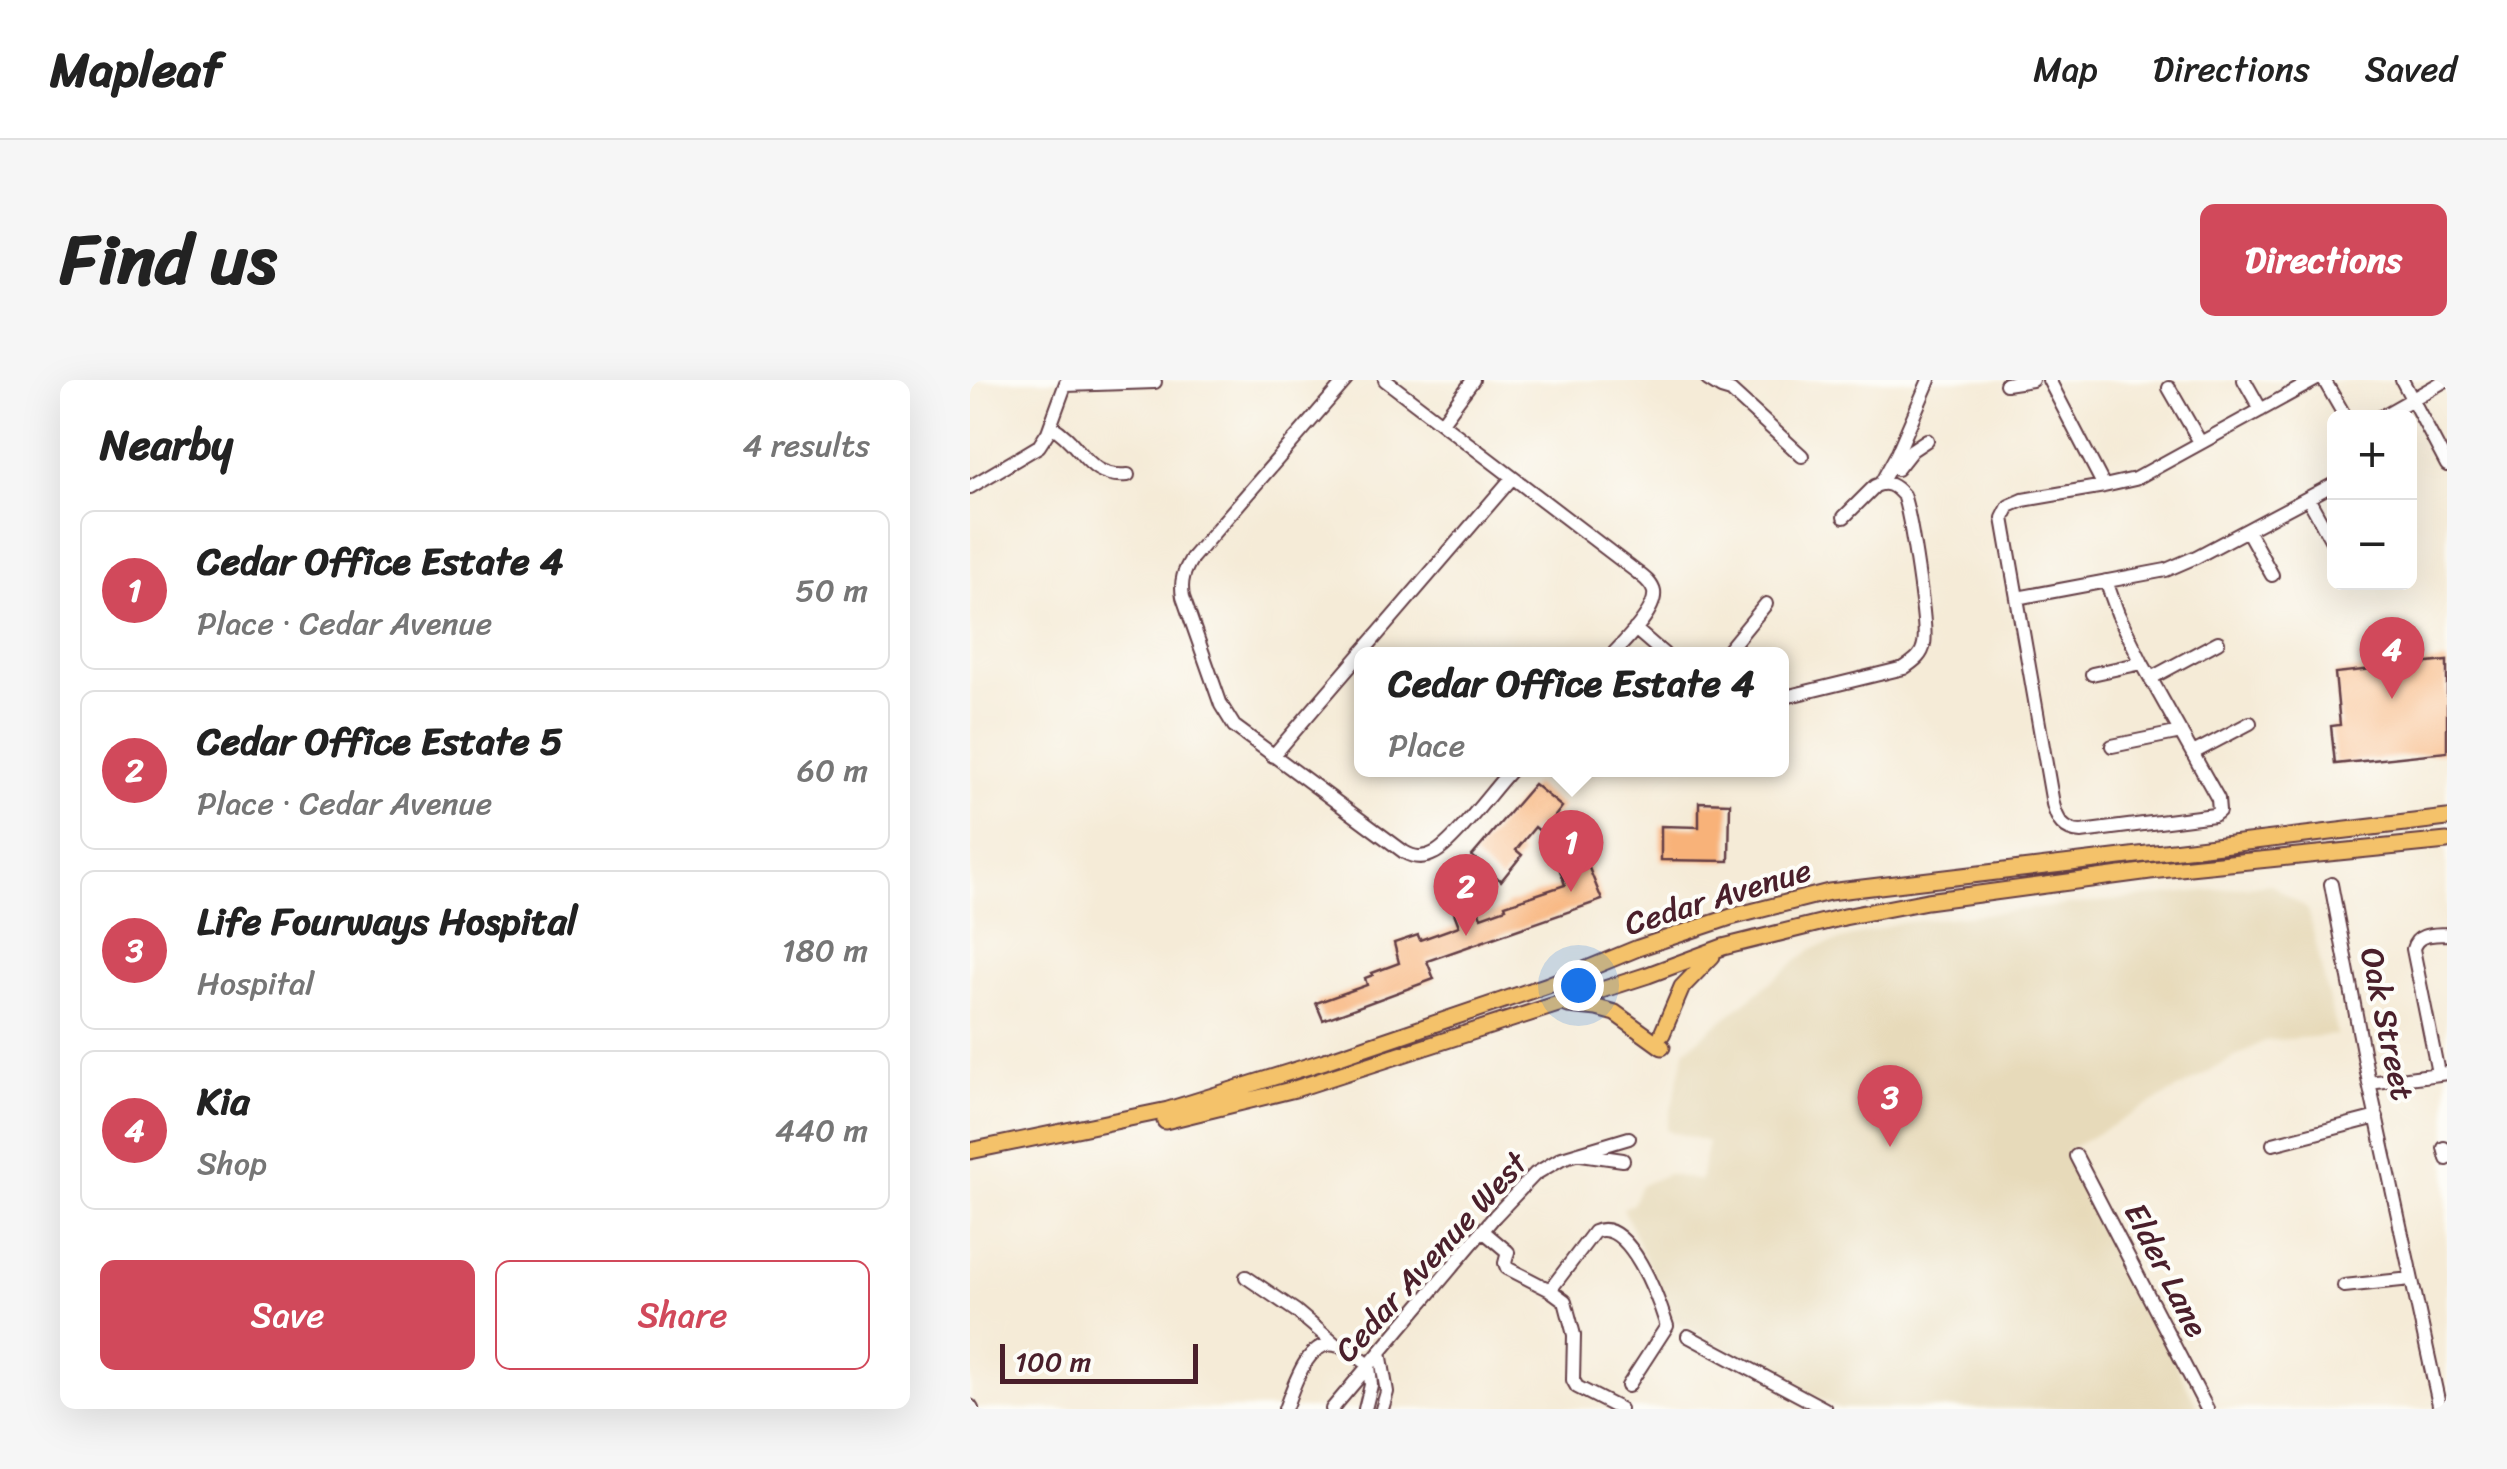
<!DOCTYPE html>
<html lang="en">
<head>
<meta charset="utf-8">
<style>
	:root { --surface:#fff; --page:#f6f6f6; --text:#222; --muted:#767676; --line:#e0e0e0; --accent:#d1495b }
	body { margin:0; font-family:Sriracha,sans-serif; background:var(--page); color:var(--text) }
	.controls { position:absolute; right:30px; top:30px; display:grid; overflow:hidden; border-radius:15px; box-shadow:0 10px 40px #0002 }
	.controls button { width:90px; height:90px; display:grid; place-items:center; padding:0; border:0; border-bottom:2px solid var(--line); background:var(--surface); color:var(--text); font:50px sans-serif }
	.scale { position:absolute; left:30px; bottom:25px; width:198px; box-sizing:border-box; padding-left:10px; border:5px solid #4a1f2b; border-top:0; font-size:28px; line-height:35px; white-space:nowrap; color:#4a1f2b; -webkit-text-stroke:8px #fdfcf7; paint-order:stroke }
	.you { position:absolute; left:608px; top:605px; width:35px; height:35px; margin:-25px; border:8px solid #fff; border-radius:50%; background:#1a73e8; box-shadow:0 0 0 15px #1a73e833 }
	.badge { display:grid; place-items:center; width:65px; height:65px; border-radius:50%; background:var(--accent); color:#fff; font-size:32px; font-weight:700 }
	.pin { position:absolute; translate:-50% -82px; filter:drop-shadow(0 2px 5px #0008) }
	.pin::after { content:''; position:absolute; top:52px; width:35px; height:30px; background:inherit; clip-path:polygon(0 0,100% 0,50% 100%) }
	.popup { position:absolute; left:384px; top:267px; width:435px; height:130px; box-sizing:border-box; display:grid; place-content:center; border-radius:15px; background:var(--surface); filter:drop-shadow(0 2px 8px #0005); font-size:32px; white-space:nowrap; color:var(--muted) }
	.popup b { font-size:38px; color:var(--text) }
	.popup::after { content:''; position:absolute; left:50%; top:100%; margin-left:-20px; border:20px solid transparent; border-top-color:var(--surface) }
	.list { margin:0; padding:0; list-style:none }
	h2 { display:flex; justify-content:space-between; align-items:center; height:130px; margin:0; padding:0 40px; font-size:42px }
	h2 small { font-size:32px; font-weight:400; color:var(--muted) }
	.list li { display:grid; grid-template-columns:65px 1fr auto; gap:30px; align-items:center; box-sizing:border-box; height:160px; margin:0 20px 20px; padding:0 20px; border:2px solid var(--line); border-radius:15px }
	.list b { display:block; font-size:38px; white-space:nowrap }
	.list p { margin:0; font-size:32px; white-space:nowrap; color:var(--muted) }
	.list em { font-size:32px; font-style:normal; color:var(--muted) }
	.actions { display:flex; gap:20px; padding:30px 40px }
	.actions a { flex:1; padding:22px 0; border:2px solid var(--accent); border-radius:15px; text-align:center; font-size:35px; color:var(--accent) }
	.actions .main { background:var(--accent); color:#fff }
	.map { position:relative; flex:none; width:1477px; height:1029px; overflow:hidden; border-radius:15px }
	header { display:flex; align-items:center; gap:60px; box-sizing:border-box; height:140px; padding:0 50px; background:var(--surface); border-bottom:2px solid var(--line) }
	header strong { font-size:48px }
	nav { display:flex; gap:55px; margin-inline-start:auto; font-size:35px }
	.intro { display:flex; align-items:center; justify-content:space-between; box-sizing:border-box; height:240px; padding:0 60px }
	h1 { margin:0; font-size:70px }
	.button { padding:25px 45px; border-radius:15px; background:var(--accent); color:#fff; font-size:35px; font-weight:700 }
	main { display:flex; gap:60px; padding:0 60px }
	aside { flex:1; background:var(--surface); border-radius:15px; box-shadow:0 10px 40px #0002 }
	.map>svg:first-child { display:block }
	.built { fill:#e7daba }
	.building { fill:#f8b279 }
	.lines { fill:none; stroke-linecap:round; stroke-linejoin:round }
	.minor-casing { stroke:#643e45; stroke-width:16 }
	.major-casing { stroke:#643e45; stroke-width:19 }
	.minor { stroke:#fff; stroke-width:12 }
	.major { stroke:#f4c26a; stroke-width:15 }
	.labels { text-anchor:middle; dominant-baseline:central; stroke-width:8; stroke-linejoin:round; paint-order:stroke }
	.street-label { font-size:32px; fill:#4a1f2b; stroke:#fdfcf7 }
</style>
</head>
<body>
<header>
<strong>Mapleaf</strong>
<nav><a>Map</a><a>Directions</a><a>Saved</a></nav>
</header>
<div class="intro"><h1>Find us</h1><a class="button">Directions</a></div>
<main>
<aside>
<h2>Nearby<small>4 results</small></h2>
<ul class="list">
<li><span class="badge">1</span><div><b>Cedar Office Estate 4</b><p>Place · Cedar Avenue</p></div><em>50 m</em></li>
<li><span class="badge">2</span><div><b>Cedar Office Estate 5</b><p>Place · Cedar Avenue</p></div><em>60 m</em></li>
<li><span class="badge">3</span><div><b>Life Fourways Hospital</b><p>Hospital</p></div><em>180 m</em></li>
<li><span class="badge">4</span><div><b>Kia</b><p>Shop</p></div><em>440 m</em></li>
</ul>
<div class="actions"><a class="main">Save</a><a>Share</a></div>
</aside>
<div class="map">
<svg width="1477" height="1029" viewBox="0 0 1477 1029">
	<rect width="100%" height="100%" fill="#fdfcf7"/>
	<filter id="ink" filterUnits="userSpaceOnUse"><feTurbulence type="fractalNoise" baseFrequency=".01" numOctaves="2"/><feDisplacementMap in="SourceGraphic" scale="20" xChannelSelector="R" yChannelSelector="G"/><feConvolveMatrix kernelMatrix="1 2 1 2 8 2 1 2 1" color-interpolation-filters="sRGB"/></filter>
	<filter id="wash" filterUnits="userSpaceOnUse"><feTurbulence type="fractalNoise" baseFrequency=".0048" numOctaves="4" result="noise"/><feDisplacementMap in="SourceGraphic" scale="40" xChannelSelector="R" yChannelSelector="G"/><feGaussianBlur stdDeviation="2.25" result="paint"/><feColorMatrix in="noise" values="0 0 0 0 0 0 0 0 0 0 0 0 0 0 0 0 0 1.4 0 .05"/><feComposite in="paint" operator="in"/></filter>
	<g filter="url(#wash)">
		<rect width="100%" height="100%" fill="#f5ebd7"/>
		<path class="built" d="M1301,504L1338,530L1367,655L1294,661L1096,771L1229,1029H869L702,939L653,828L663,824L670,806L697,794L730,801L738,762L696,750L716,669L842,569L928,543Z"/>
		<g id="blocks">
			<path class="building" d="M1477,281V372L1365,384L1361,346L1370,345L1365,293Z
				M564,404L592,427L572,453L565,447L546,470L552,475L531,501L502,476Z
				M729,422L760,423L759,481L691,480V446L729,447Z
				M608,461L632,520L457,581L464,599L353,640L346,623L397,605L395,598L403,595L402,593L429,583L424,563L448,555L450,560L489,546L474,506L496,498L511,537L536,528L535,525L595,505L583,469Z"/>
		</g>
	</g>
	<g filter="url(#ink)">
		<use href="#blocks" fill-opacity="0" stroke="#643e45" stroke-width="2.5"/>
		<g class="lines">
			<g class="minor-casing">
				<path id="minor" d="M376,0L222,178C214,191 210,201 213,217L251,325L264,346L434,472C444,478 453,479 464,473C483,464 524,408 541,390
					M415,0L668,193C674,198 682,203 684,212C687,230 654,262 643,274
					M738,0L751,8L761,11L832,76
					M1079,0L1134,106
					M1274,0L1291,30
					M1354,0L1376,38
					M1432,0L1477,85
					M1036,4L1062,0
					M96,5L185,2
					M1199,8L1230,62
					M1409,38L1476,0
					M472,42L503,0
					M81,46C113,64 116,99 158,95
					M927,89L942,70L957,60
					M911,103L927,74L959,0
					M0,107L69,66L78,52L97,0
					M1338,118L1364,165
					M1277,150L1302,195
					M1136,201L1148,234L1172,283L1248,419L1249,431L1244,435L1111,452C1093,451 1087,440 1083,424L1033,138L1039,126L1053,120L1134,106L1165,99L1345,0
					M1047,218L1196,190L1226,177L1364,104
					M665,249L694,274
					M755,274L796,224
					M1122,294L1172,283
					M1181,298L1248,262
					M811,318L934,288C944,281 952,276 954,264C958,248 940,132 933,115C925,106 917,100 905,106L874,137
					M1142,366L1211,352
					M1223,373L1280,343
					M303,376L542,98
					M603,390H614
					M1361,504L1399,703L1470,1029
					M1468,693L1443,569C1447,553 1463,555 1477,554
					M1399,703L1477,693
					M1303,764L1407,737
					M1474,768L1477,779
					M611,774L653,780
					M1106,776L1237,1029
					M513,851L538,872L535,883L537,888L580,910L595,921L604,955L603,1000L607,1007L650,1029
					M276,897L326,931L365,964
					M1374,906L1441,899
					M580,910L624,852C659,836 689,921 697,946L658,1006
					M718,956L855,1029
					M410,972L417,1012L412,1029
					M0,1026L2,1029
					M315,1029C323,1009 337,959 365,965C377,967 390,978 399,985L401,1005L395,1029
					M362,1029L525,836L565,794L592,778L659,758"/>
			</g>
			<g class="major-casing">
				<path id="major" d="M598,625L627,628L645,633L692,667
					M692,654L712,607L742,576
					M195,741L325,709L678,595L753,567L874,537L957,521L1180,491L1477,461
					M0,771L198,730L355,681L578,605L668,568L761,537L859,512L1477,438"/>
			</g>
			<use href="#minor" class="minor"/>
			<use href="#major" class="major"/>
		</g>
	</g>
	<g class="labels">
		<g class="street-label">
			<text transform="translate(748 517) rotate(-17)">Cedar Avenue</text>
			<text transform="translate(1417 644) rotate(78)">Oak Street</text>
			<text transform="translate(461 877) rotate(-48)">Cedar Avenue West</text>
			<text transform="translate(1196 890) rotate(63)">Elder Lane</text>
		</g>
	</g>
</svg>
<div class="controls">
<button>+</button>
<button>−</button>
</div>
<div class="scale">100 m</div>
<div class="you"></div>
<div class="pin badge" style="left:601px;top:512px">1</div>
<div class="popup"><b>Cedar Office Estate 4</b>Place</div>
<div class="pin badge" style="left:496px;top:556px">2</div>
<div class="pin badge" style="left:920px;top:767px">3</div>
<div class="pin badge" style="left:1422px;top:319px">4</div>
</div>
</main>
</body>
</html>
